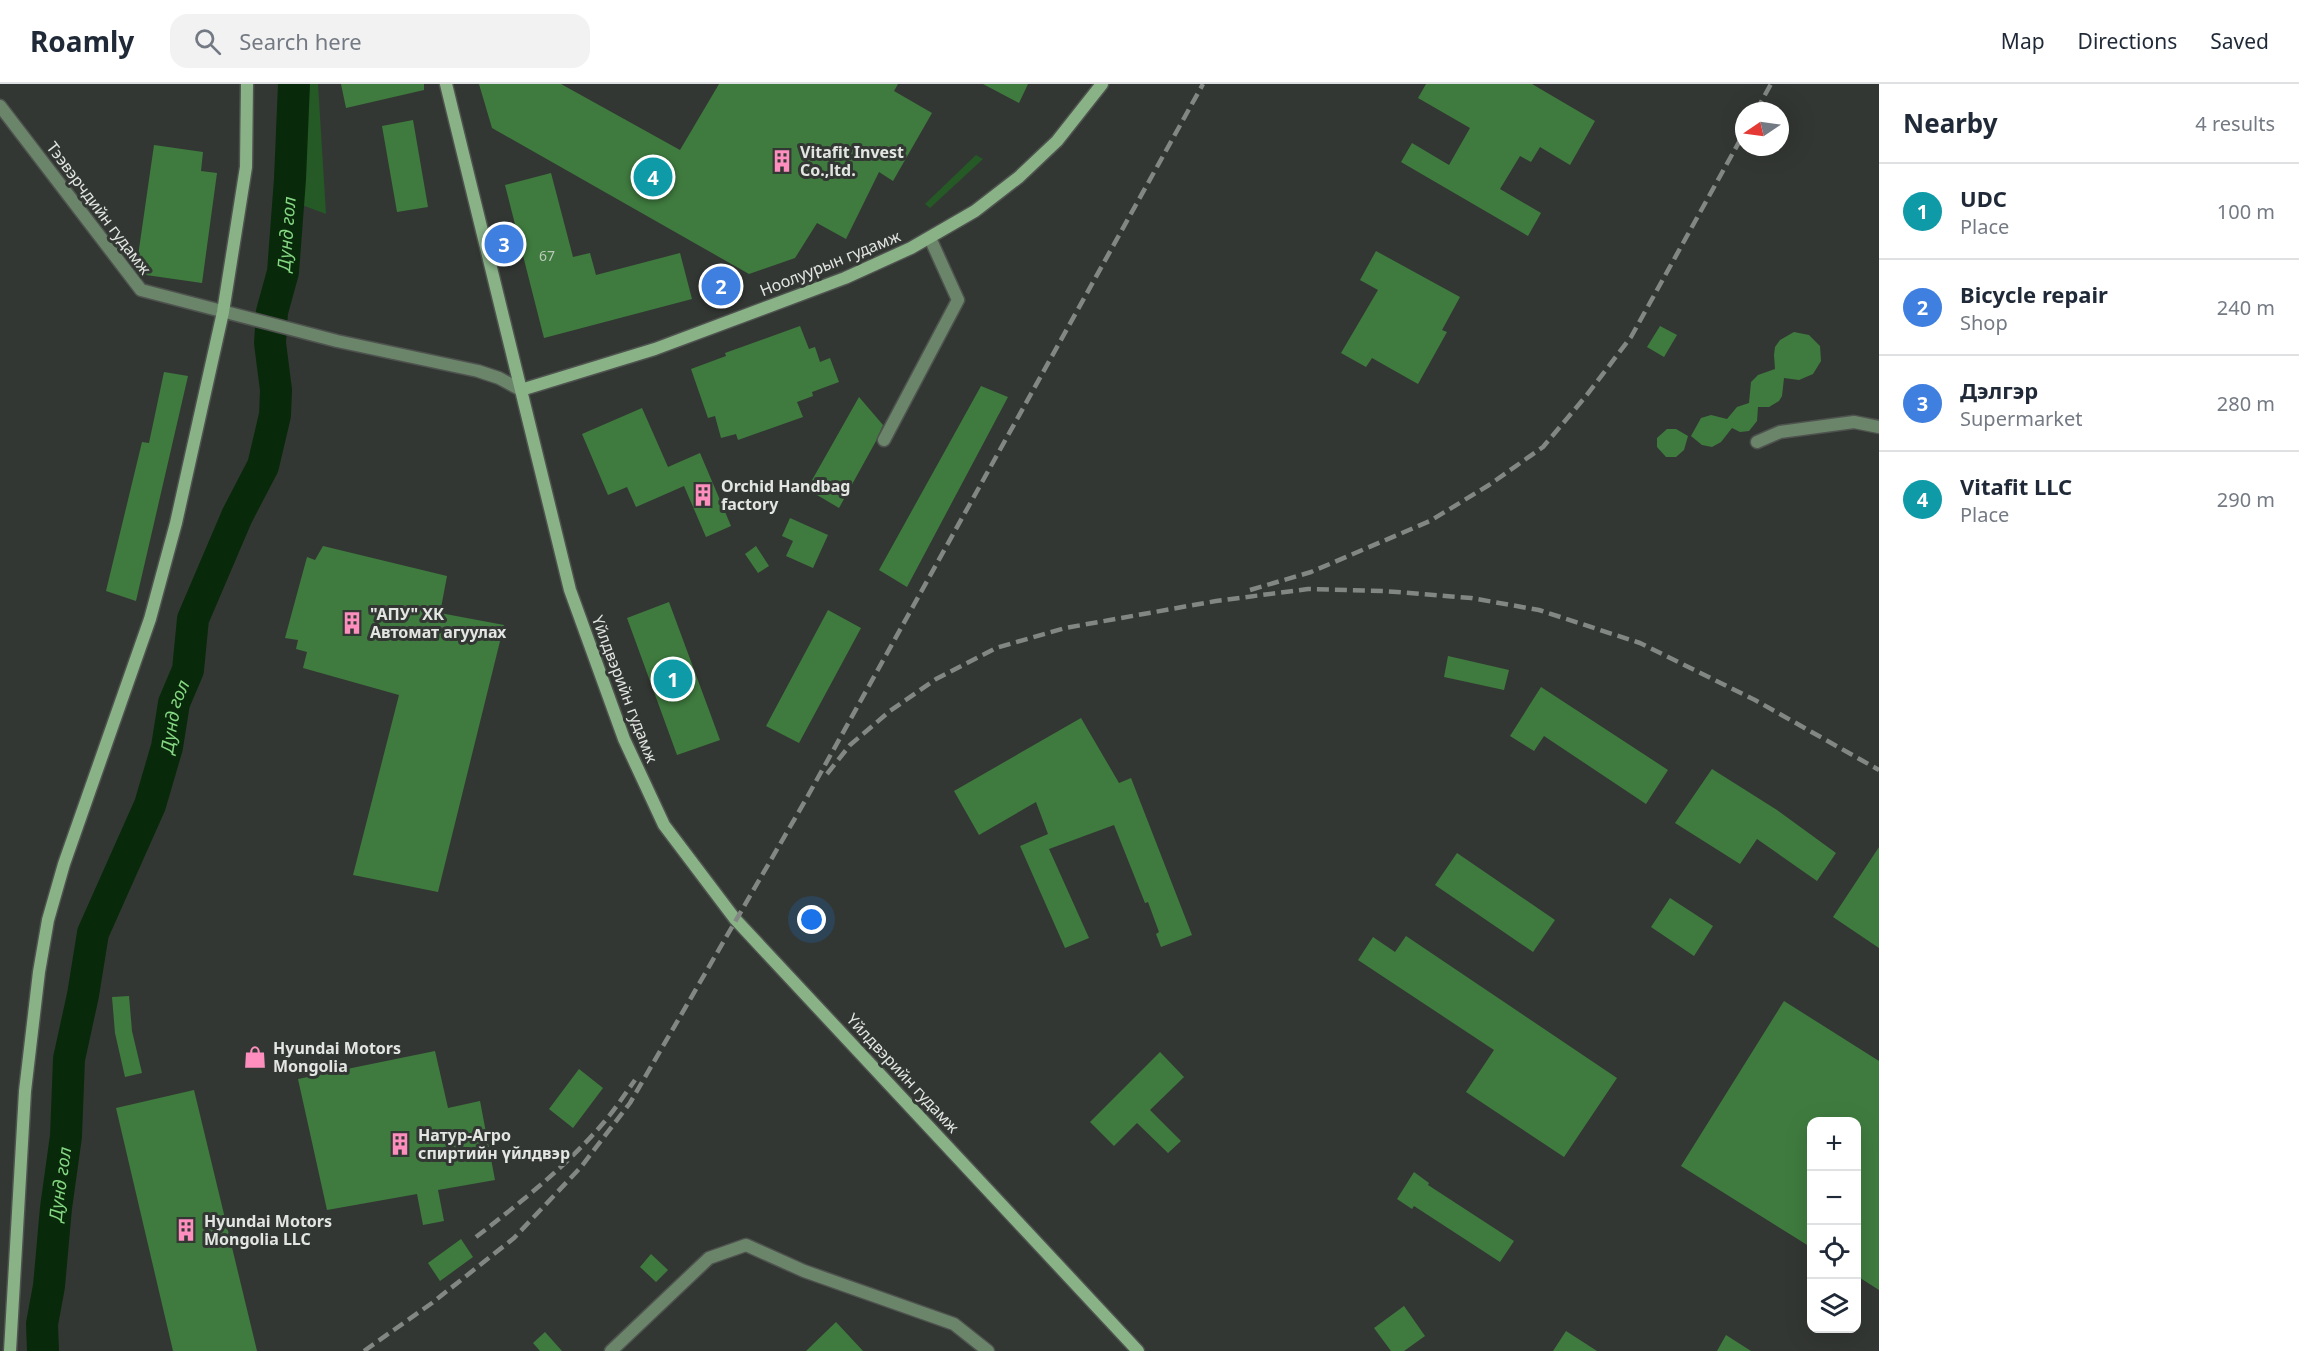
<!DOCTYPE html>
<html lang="en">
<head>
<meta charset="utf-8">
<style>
	:root { --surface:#fff; --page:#f2f2f3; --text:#1f2937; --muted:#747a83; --line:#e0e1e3; --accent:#0f766e }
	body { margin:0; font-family:"Noto Sans",sans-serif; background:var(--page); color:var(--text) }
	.controls { position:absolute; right:18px; bottom:18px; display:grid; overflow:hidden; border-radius:12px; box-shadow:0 6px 24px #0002 }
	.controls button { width:54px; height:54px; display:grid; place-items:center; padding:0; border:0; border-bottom:2px solid var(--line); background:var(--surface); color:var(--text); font:30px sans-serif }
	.compass { position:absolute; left:1735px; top:18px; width:54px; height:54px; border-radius:50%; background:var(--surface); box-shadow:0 6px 24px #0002; rotate:257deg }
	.you { position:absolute; left:812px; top:836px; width:21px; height:21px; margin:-15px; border:4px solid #fff; border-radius:50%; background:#1a73e8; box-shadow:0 0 0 9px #1a73e833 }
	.badge { display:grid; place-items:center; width:39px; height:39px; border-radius:50%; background:var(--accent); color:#fff; font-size:20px; font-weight:700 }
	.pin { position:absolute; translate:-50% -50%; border:3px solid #fff; box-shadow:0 2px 6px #0006 }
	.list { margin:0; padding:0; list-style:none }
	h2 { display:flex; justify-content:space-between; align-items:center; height:78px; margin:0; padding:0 24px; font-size:26px }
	h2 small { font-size:20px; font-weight:400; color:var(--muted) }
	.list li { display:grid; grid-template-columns:39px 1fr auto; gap:18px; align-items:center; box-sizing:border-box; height:96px; padding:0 24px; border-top:2px solid var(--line) }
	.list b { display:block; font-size:22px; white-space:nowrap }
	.list p { margin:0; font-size:20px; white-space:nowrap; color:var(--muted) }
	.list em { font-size:20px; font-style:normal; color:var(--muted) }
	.icon { flex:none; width:33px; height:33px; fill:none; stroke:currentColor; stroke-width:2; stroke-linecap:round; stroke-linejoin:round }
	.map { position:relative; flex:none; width:1879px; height:1267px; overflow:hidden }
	header { display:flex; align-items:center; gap:36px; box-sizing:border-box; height:84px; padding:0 30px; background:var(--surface); border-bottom:2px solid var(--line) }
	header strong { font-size:28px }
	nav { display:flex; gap:33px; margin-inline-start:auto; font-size:21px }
	.search { width:420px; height:54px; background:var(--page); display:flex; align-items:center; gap:15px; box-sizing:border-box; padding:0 21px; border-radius:18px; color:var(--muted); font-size:22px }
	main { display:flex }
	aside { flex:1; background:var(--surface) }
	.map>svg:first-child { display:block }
	.green { fill:#255a26 }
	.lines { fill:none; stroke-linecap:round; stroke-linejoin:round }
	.river { stroke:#092a0a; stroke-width:32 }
	.building { fill:#3f7b3f }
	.street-casing { stroke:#4f534f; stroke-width:15 }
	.secondary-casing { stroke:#4f534f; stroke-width:15 }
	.street { stroke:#6b856a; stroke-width:12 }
	.secondary { stroke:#89b287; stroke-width:12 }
	.rail { stroke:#838783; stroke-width:4.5; stroke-dasharray:12 6; stroke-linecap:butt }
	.labels { text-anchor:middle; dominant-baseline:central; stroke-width:6; stroke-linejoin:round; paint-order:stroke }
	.number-label { font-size:14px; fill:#b9cab9 }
	.poi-label { font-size:16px; font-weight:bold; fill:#e2e5e2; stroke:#333733; text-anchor:start }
	.street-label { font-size:16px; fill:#e2e5e2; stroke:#333733 }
	.water-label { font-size:18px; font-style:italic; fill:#85d783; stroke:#333733 }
</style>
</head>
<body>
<header>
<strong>Roamly</strong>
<div class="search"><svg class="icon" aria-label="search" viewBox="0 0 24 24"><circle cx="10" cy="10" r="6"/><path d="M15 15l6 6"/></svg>Search here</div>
<nav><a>Map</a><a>Directions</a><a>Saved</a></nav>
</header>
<main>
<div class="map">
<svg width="1879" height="1267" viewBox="0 0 1879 1267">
	<rect width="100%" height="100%" fill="#333733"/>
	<path class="green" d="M303,0H318L326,130L302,121L298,49Z
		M976,71L983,75L930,124L925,120Z"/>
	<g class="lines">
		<path class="river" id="s1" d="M43,1267L42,1240L49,1202L56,1124L66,1052L69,975L83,911L93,849L150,721L167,663L174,619L188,586L193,535L237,432L263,382L275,331L276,306L270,259L272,228L283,188L290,95L294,0"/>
	</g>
	<path class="building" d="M341,0H424V6L346,24Z
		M479,0H561L680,66L719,0H898L894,7L932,29L893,97L879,88L846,155L817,139L795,174L749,190L492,44Z
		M983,0H1028L1019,19Z
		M1426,0H1532L1595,37L1570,81L1540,63L1531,78L1520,72L1500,105L1541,129L1528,152L1401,78L1412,59L1449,81L1470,44L1418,14Z
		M413,36L428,123L397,128L382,42Z
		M154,61L203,68L201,87L217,89L202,199L139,190L136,186Z
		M551,89L573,173L590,169L596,191L680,169L692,215L544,254L505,101Z
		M1376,167L1460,213L1442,246L1447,248L1418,300L1372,274L1366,283L1341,269L1378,206L1360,196Z
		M800,242L809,265L815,263L820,278L830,274L839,298L812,308L813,312L797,318L803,333L738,356L736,350L721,354L715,332L708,334L691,285L726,272L725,269Z
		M1660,242L1677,251L1664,273L1647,263Z
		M1794,248L1809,251L1820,262L1821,277L1813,290L1799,296L1784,294L1782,312L1779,317L1769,323H1758L1757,337L1749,347L1740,348L1732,344L1721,358L1712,363L1702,361L1691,352L1701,334L1711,331L1727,335L1737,323L1749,319L1751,298L1758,291L1775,285L1774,271L1775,263L1780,256Z
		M164,288L188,292L136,517L106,507L142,358L149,359Z
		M981,302L1008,313L907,503L879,486Z
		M859,313L883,341L876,357L839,424L807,405Z
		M642,324L668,383L700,369L731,442L706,453L684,402L636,423L627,403L608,411L582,350Z
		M1667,345H1676L1688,352L1684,366L1676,373H1666L1657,363V354Z
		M790,434L828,451L813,484L786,472L793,457L782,452Z
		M323,462L447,492L440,529L504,541L438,808L353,791L399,611L303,584L307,568L296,565L298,556L285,554L307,473L315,476Z
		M756,462L769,482L758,489L745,470Z
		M669,518L720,656L677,671L627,534Z
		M828,526L861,544L799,659L766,642Z
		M1448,572L1509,586L1504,606L1444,593Z
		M1541,603L1668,686L1646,720L1544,652L1534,667L1510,652Z
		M1081,634L1119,699L1131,694L1192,851L1161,863L1156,850L1159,848L1148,818L1145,819L1114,741L1049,765L1089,854L1065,864L1020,762L1048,750L1036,718L979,751L954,707Z
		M1712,685L1777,726L1836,769L1817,797L1757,755L1740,780L1675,739Z
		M1879,763V864L1833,833Z
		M1457,769L1555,836L1533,868L1435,801Z
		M1670,814L1713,842L1694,872L1651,843Z
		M1406,852L1617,994L1564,1073L1466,1008L1494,966L1358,876L1373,853L1395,868Z
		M129,912L132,947L142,989L125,993L115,949L112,913Z
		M1784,917L1879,977V1206L1857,1192V1038H1812V1164L1681,1082Z
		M435,967L448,1024L480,1017L495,1096L438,1106L444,1137L423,1141L417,1110L327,1126L298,995Z
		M1160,968L1184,993L1150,1026L1181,1057L1168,1069L1137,1039L1114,1062L1090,1038Z
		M579,985L603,1004L573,1044L549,1025Z
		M194,1006L257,1267H173L116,1024Z
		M1414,1088L1429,1099L1428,1101L1514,1157L1500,1178L1414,1122L1412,1125L1397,1115Z
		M461,1155L473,1173L440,1197L428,1179Z
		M651,1170L668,1186L656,1198L640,1183Z
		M1404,1222L1425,1252L1404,1267H1391L1374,1244Z
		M836,1238L863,1267H806Z
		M1566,1247L1597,1267H1553Z
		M545,1248L562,1267H540L533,1259Z
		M1726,1251L1751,1267H1717Z"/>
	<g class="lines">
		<g class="street-casing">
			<path id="street" d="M0,22L141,206L337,257L478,287L499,294L521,306
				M884,356L958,216L930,154
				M1757,358L1780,348L1854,338L1879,343
				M611,1267L709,1174L746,1161L804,1187L954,1240L988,1267"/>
		</g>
		<g class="secondary-casing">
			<path id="secondary" d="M446,0L570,506L624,655L664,741L735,835L1138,1267
				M521,306L655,265L845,194L911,164L975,127L1019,93L1057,57L1102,0
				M10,1267L25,1007L39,888L48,836L64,780L150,535L176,439L223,228L246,83L247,0"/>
		</g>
		<use href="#street" class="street"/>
		<use href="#secondary" class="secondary"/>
		<path class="rail" d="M1756,27L1771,0
			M1250,506L1311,488L1430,437L1489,401L1543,363L1586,312L1631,253L1744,49
			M827,690L850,661L890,627L936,595L996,564L1065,544L1216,517L1308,505L1384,507L1471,514L1539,526L1640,559L1755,616L1879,686
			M476,1153C521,1118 567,1082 605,1037C616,1024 625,1010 635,996
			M364,1267L432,1219L514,1154L581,1083L630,1019L805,717L1203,0"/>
	</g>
	<defs>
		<g id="building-bare" transform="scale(1.8)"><path d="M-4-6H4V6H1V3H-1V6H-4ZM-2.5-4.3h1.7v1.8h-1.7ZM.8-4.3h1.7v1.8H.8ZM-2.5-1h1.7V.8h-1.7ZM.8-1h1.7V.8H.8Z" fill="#fd8ebe" stroke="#333733" stroke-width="2.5" paint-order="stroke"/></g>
		<g id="shop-bare" transform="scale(1.8)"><path d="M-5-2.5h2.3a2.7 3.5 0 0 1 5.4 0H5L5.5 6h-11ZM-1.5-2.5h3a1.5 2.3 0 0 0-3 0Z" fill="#fd8ebe" stroke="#333733" stroke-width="2.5" paint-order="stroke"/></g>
	</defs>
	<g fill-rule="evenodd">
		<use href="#building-bare" x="782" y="77"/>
		<use href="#building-bare" x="703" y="411"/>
		<use href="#building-bare" x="352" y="539"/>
		<use href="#shop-bare" x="255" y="973"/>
		<use href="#building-bare" x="400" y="1060"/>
		<use href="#building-bare" x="186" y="1146"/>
	</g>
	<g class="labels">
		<g class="number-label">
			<text x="547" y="171">67</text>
		</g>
		<g class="poi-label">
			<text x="800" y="68">Vitafit Invest<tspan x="800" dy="18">Co.,ltd.</tspan></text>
			<text x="721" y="402">Orchid Handbag<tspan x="721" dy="18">factory</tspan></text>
			<text x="370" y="530">"АПУ" ХК<tspan x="370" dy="18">Автомат агуулах</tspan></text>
			<text x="273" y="964">Hyundai Motors<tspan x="273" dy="18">Mongolia</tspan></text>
			<text x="418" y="1051">Натур-Агро<tspan x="418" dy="18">спиртийн үйлдвэр</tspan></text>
			<text x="204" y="1137">Hyundai Motors<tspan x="204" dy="18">Mongolia LLC</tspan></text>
		</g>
		<g class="street-label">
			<text transform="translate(99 124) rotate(53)">Тээвэрчдийн гудамж</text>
			<text transform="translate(830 179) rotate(-22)">Ноолуурын гудамж</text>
			<text transform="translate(625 605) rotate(69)">Yйлдвэрийн гудамж</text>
			<text transform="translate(903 989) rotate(47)">Yйлдвэрийн гудамж</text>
		</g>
		<g class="water-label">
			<text stroke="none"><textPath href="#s1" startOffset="1158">Дунд гол</textPath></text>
			<text stroke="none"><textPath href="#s1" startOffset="654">Дунд гол</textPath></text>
			<text stroke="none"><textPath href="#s1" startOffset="168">Дунд гол</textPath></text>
		</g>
	</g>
</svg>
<div class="controls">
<button>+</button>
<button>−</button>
<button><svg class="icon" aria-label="locate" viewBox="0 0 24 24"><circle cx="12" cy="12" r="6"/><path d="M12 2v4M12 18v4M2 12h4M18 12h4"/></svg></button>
<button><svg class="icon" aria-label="layers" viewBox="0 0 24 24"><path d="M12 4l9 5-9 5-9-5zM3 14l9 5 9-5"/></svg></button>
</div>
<svg class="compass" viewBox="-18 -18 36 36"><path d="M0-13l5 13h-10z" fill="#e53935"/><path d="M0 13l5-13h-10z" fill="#747a83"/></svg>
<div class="you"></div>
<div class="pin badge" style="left:673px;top:595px;background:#0f9aa8">1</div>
<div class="pin badge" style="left:721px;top:202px;background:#3f7fe0">2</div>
<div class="pin badge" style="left:504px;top:160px;background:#3f7fe0">3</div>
<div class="pin badge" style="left:653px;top:93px;background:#0f9aa8">4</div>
</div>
<aside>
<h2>Nearby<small>4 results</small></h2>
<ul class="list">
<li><span class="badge" style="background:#0f9aa8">1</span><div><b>UDC</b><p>Place</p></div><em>100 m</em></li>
<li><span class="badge" style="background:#3f7fe0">2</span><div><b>Bicycle repair</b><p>Shop</p></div><em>240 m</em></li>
<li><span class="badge" style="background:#3f7fe0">3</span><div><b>Дэлгэр</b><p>Supermarket</p></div><em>280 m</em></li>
<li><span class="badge" style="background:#0f9aa8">4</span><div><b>Vitafit LLC</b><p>Place</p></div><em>290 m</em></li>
</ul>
</aside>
</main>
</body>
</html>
